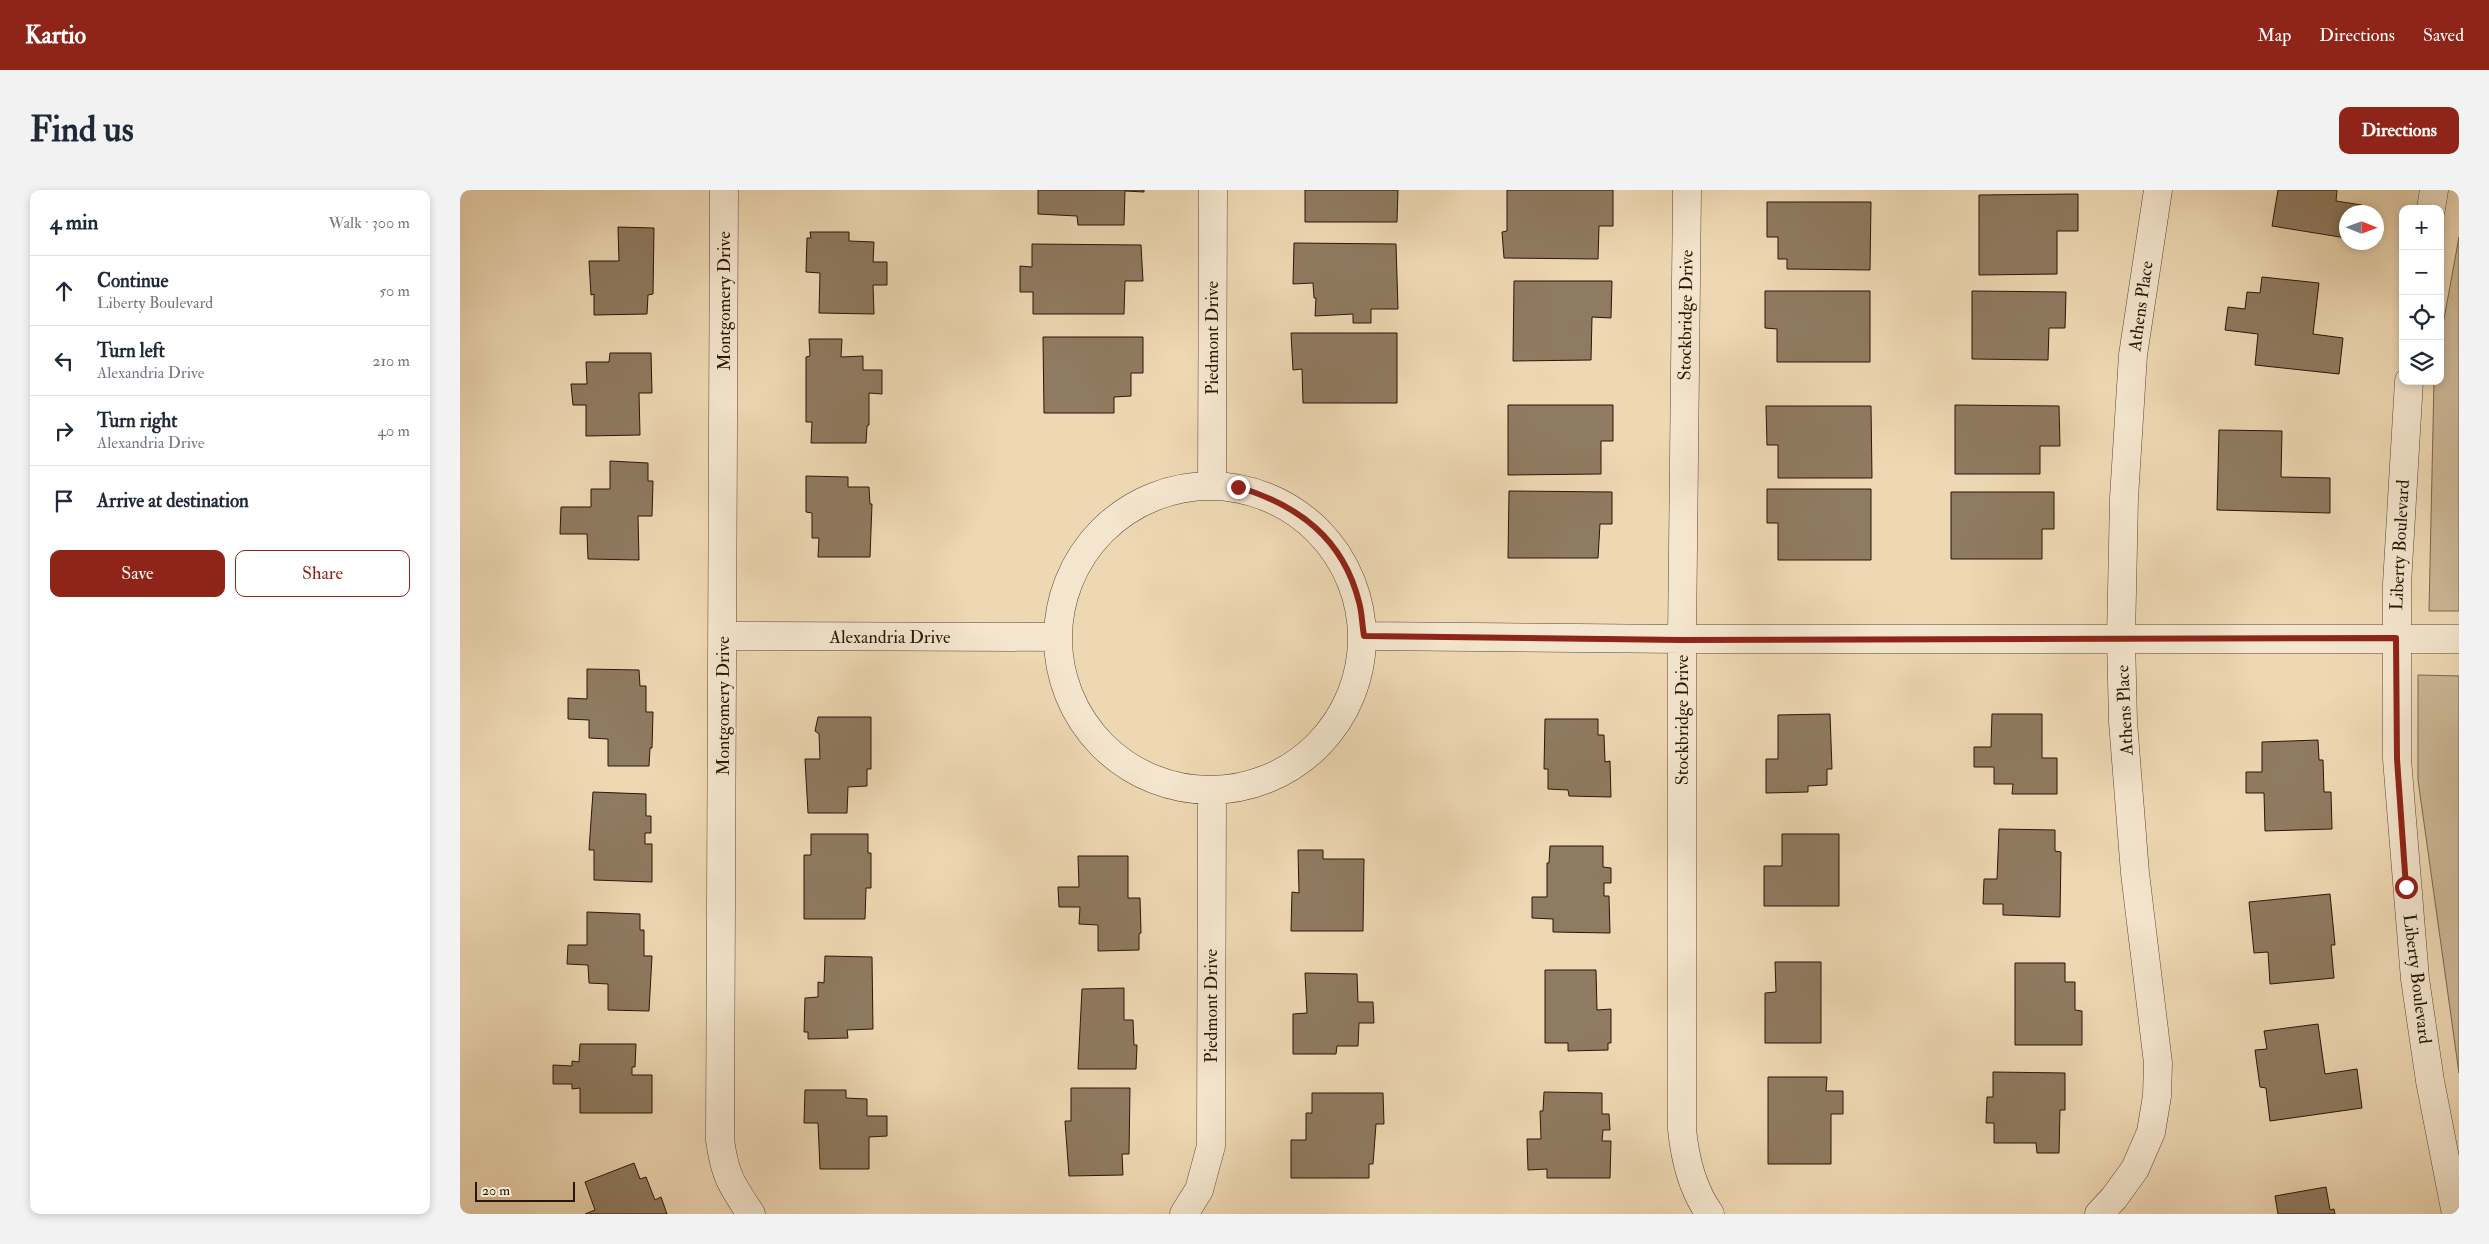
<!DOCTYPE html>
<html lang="en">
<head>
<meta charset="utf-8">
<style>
	:root { --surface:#fff; --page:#f2f2f3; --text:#1f2937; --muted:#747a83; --line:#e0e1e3; --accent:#8f2418 }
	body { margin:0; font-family:"IM FELL Double Pica",serif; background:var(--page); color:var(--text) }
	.controls { position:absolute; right:15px; top:15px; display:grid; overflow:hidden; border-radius:10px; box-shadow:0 2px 8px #0003 }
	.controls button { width:45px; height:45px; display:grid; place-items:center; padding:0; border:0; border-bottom:1px solid var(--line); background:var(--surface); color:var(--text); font:25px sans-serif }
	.compass { position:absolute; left:1879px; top:15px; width:45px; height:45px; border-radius:50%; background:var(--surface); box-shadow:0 2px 8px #0003; rotate:91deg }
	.scale { position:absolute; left:15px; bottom:12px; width:100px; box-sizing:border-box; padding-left:5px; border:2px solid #281708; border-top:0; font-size:14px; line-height:18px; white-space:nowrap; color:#281708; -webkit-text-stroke:4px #f4e6ce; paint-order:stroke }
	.stop { position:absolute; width:15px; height:15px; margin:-11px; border:4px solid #8f2418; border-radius:50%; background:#fff }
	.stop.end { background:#8f2418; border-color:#fff; box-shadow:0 1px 5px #0008 }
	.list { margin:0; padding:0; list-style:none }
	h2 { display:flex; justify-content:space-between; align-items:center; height:65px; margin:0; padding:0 20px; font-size:21px }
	h2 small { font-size:16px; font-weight:400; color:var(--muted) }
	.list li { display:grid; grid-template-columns:32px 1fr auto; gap:15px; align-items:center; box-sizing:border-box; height:70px; padding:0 20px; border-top:1px solid var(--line) }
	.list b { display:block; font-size:19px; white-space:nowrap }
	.list p { margin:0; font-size:16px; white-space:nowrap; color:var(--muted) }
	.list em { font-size:16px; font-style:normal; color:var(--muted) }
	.actions { display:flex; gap:10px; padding:15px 20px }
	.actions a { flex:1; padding:11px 0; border:1px solid var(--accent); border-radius:10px; text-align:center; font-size:18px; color:var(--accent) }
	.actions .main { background:var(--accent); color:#fff }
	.icon { flex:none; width:28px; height:28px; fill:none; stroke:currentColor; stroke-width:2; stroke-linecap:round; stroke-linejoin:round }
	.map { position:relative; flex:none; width:1999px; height:1024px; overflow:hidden; border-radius:10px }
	header { display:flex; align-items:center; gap:30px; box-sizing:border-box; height:70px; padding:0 25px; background:var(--accent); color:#fff }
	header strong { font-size:24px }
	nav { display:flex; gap:28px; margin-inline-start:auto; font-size:18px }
	.intro { display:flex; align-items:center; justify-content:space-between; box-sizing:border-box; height:120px; padding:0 30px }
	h1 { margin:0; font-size:35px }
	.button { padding:12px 22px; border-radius:10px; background:var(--accent); color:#fff; font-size:18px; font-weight:700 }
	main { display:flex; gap:30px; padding:0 30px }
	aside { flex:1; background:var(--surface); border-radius:10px; box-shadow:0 2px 8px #0003 }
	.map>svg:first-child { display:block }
	.green { fill:#ccb796; stroke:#7a674f }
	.building { fill:#8f7b61; stroke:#281708 }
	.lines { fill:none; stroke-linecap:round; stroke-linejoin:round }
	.minor-casing { stroke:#5a4733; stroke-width:29 }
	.minor { stroke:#f4e6ce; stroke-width:28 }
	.route { stroke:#8f2418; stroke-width:6 }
	.labels { text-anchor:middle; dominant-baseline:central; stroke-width:4; stroke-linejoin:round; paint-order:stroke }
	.street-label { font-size:18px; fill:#281708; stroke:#f4e6ce }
</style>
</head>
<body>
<header>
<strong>Kartio</strong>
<nav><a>Map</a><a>Directions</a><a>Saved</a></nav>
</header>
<div class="intro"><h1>Find us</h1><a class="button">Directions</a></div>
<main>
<aside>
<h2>4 min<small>Walk · 300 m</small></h2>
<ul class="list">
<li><svg class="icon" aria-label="ahead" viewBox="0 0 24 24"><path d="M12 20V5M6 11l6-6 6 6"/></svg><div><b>Continue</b><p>Liberty Boulevard</p></div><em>50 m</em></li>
<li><svg class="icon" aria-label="left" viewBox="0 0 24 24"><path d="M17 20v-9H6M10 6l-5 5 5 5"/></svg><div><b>Turn left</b><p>Alexandria Drive</p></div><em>210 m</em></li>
<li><svg class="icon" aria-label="right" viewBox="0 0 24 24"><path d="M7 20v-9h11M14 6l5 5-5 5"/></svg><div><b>Turn right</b><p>Alexandria Drive</p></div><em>40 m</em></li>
<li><svg class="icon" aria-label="arrive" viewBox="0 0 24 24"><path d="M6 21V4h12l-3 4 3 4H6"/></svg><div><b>Arrive at destination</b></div></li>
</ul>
<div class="actions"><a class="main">Save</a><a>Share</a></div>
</aside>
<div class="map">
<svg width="1999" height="1024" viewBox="0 0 1999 1024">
	<rect width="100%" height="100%" fill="#eed8b3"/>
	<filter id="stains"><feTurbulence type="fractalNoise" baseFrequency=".004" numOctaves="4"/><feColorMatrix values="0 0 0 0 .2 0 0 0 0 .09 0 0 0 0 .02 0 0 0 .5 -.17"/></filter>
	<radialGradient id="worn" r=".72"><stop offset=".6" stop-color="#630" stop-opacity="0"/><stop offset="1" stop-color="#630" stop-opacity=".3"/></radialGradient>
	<path class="green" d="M1999,47V421H1969L1974,191H1980V151Z
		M1958,485L1999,486V883L1958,590Z"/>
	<path class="building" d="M578,0H684V2L665,1L664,35H618L617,26L578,24Z
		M845,0H938L937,32H845Z
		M1047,0H1153V36H1139L1138,69L1044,68L1042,42L1047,41Z
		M1818,0H1877L1876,11L1902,15L1900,22H1886V48L1812,36Z
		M1618,4V41H1597V84L1519,85V5Z
		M1307,12H1411L1410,80L1327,79V69H1318V47H1307Z
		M158,37L194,38L193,104L188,105L187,124L134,125V104L131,105L129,71H159Z
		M350,42H389V51L414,52L413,72H427V95H413L414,124L359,123L360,83L346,82L347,48H351Z
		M834,53L936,54L938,119H911V133H893V124L855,126L856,108H854L853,93L833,94Z
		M572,54L681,55L683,91H665L664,124H573V102H560V76L572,77Z
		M1802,87L1859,93L1853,144L1883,148L1879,184L1795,175L1798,144L1765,140L1768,117L1785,119L1787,102L1800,103Z
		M1054,91H1152L1151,128L1132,127L1131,170L1053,171Z
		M1305,101H1410V172H1317V139L1305,138Z
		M1512,101L1606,102L1605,138H1589L1588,170L1512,169Z
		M831,143H937V213H843L842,179L833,180Z
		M583,147H683V183H671V206L654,207V223H584Z
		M349,149H382L381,167L403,166V180H422V204L409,203V235L407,236L406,253H351L352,232H346V167L350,166Z
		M150,163H191L192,203H179L180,245L126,246V215H113L111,194H127L126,172H149Z
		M1048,215H1153V251H1141V284L1048,285Z
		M1495,215L1599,216L1600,256H1580V284H1495Z
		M1306,216H1411L1412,288H1318V255H1307Z
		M1759,240L1822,241L1821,287L1870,288V323L1757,320Z
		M150,271L188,273V291H193L192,326H178L179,370L128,369L127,344H100L101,317H131V299H150Z
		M346,286L388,287V297H409L410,314H412L410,367H358L359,348H352V323L346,322Z
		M1307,299H1411V370H1318V333H1307Z
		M1049,301L1152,302V334H1140L1138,368H1048Z
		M1491,302H1594V339H1582V369H1491Z
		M127,479L179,480L180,496H186V522H193L192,558H190L189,576H148V549L129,548V530L108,529V508L127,509Z
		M1370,524L1372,579H1367V595L1348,596V602L1306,603V569H1318V525Z
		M1532,524H1582V568H1597V604H1552L1553,594H1534V577H1514V557H1531Z
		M358,527H411V579H407V596L388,597L387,623H348L345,569H360L359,544L355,541Z
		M1085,529H1138V545H1144L1145,572L1150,571L1151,607L1109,606L1108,600L1088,599V579H1084Z
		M1858,550L1859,570H1863L1864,602H1871L1872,639L1805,641L1804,603H1786V582H1802V552Z
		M133,602L186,604V626H191V643H185V654H192V692L134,690V660H129Z
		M1539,639L1595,640V661L1601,662L1600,727L1543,725V714H1523L1524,689H1537Z
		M351,644H408V663H411V698H406L405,729H344V665H351Z
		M1322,644H1379V716H1304V676H1322Z
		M1090,656H1143V677L1151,678V693H1144V706H1149L1150,743L1093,742V729L1072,728V707H1087V673H1089Z
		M838,660H863V669H904L903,741H831L832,702L839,703Z
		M618,666H668V708H680L681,743L679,744V760L638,761V735L619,734L620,717H599L598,697H619Z
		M1870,704L1875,755H1871L1874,788L1810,794L1808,762L1794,763L1789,712Z
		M127,722L180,724V740H184V766H192L189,821L148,820V794L129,793L128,775L107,774L108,755H127Z
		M365,766L412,767L413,839L387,840L388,848L348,849V842H344L345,808L358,807V792L364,793Z
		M1315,772H1361V853H1305V803L1316,802Z
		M1555,773H1605V792H1615V820L1622,821V855H1555Z
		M1085,780H1136L1137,820L1151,819V853H1148V860L1108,861V853H1085Z
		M845,783L897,784L898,812H913L914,833H899L898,856H877L876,864H833V824L847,823Z
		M664,798V830H673L674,855H677L676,879H618L622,799Z
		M1858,834L1865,884L1897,879L1902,918L1810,931L1806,898L1800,897L1795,860L1807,859L1804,841Z
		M120,854H176L175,877H172V885H192V923H120V898L112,899V894H93V875L112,876V871L119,872Z
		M1533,882L1605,883V920H1600L1599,963H1577L1576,953H1534V933H1526L1527,907H1533Z
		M1308,887H1367L1366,901H1383V924H1371V974H1308Z
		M611,898H670L669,964H662L663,985L609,986L605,931H611Z
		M345,900H386V908L407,909V926H427V946L409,947V979H360L358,933H344Z
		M1084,902L1142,903V924H1149L1150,940H1143L1142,951H1151L1150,988H1087V979L1068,980L1067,949H1081L1080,921H1083Z
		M852,903H923L924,934H916L913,974H909V988H831V950H846V923H852Z
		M174,973L180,989L186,987L195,1010L201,1007L207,1024H125L135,1020L125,992Z
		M1866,997L1870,1020L1874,1019L1875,1024H1818L1815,1006Z"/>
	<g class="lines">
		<g class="minor-casing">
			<path id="minor" d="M264,0L260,950C265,986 271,994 291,1024
				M1227,0L1222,449V939C1225,970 1232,999 1250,1024
				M1971,19L1974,0
				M1949,191L1937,394V569L1955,789L1970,891L1996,1024
				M752,295L753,0
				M598 448a152 152 0 1 1 304 0a152 152 0 1 1-304 0Z
				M263,446L598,447
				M904,446L1222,449H1999
				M724,1024L739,1000L751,956L752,602
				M1639,1024L1654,1008L1675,979L1691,942L1697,906L1698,873L1675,683L1663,532L1661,448L1664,308L1673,165L1698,0"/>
		</g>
		<use href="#minor" class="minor"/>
	</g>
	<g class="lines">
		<path class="route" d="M778,297C838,315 883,348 899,412C902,422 902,434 904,446L1222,450L1936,448L1937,569L1946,697"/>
	</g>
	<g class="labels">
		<g class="street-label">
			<text transform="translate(264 111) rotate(-90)">Montgomery Drive</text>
			<text transform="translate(1681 116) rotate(-82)">Athens Place</text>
			<text transform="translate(1226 125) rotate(-89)">Stockbridge Drive</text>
			<text transform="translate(752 148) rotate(-90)">Piedmont Drive</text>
			<text transform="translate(1940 355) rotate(-87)">Liberty Boulevard</text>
			<text x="430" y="447">Alexandria Drive</text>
			<text transform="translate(263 516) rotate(-90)">Montgomery Drive</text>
			<text transform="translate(1665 520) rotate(-93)">Athens Place</text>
			<text transform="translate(1222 530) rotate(-90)">Stockbridge Drive</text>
			<text transform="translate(1957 789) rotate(83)">Liberty Boulevard</text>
			<text transform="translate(751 816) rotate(-90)">Piedmont Drive</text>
		</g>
	</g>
	<rect width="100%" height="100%" filter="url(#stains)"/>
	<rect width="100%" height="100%" fill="url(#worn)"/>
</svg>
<div class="controls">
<button>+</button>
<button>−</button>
<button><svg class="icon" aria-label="locate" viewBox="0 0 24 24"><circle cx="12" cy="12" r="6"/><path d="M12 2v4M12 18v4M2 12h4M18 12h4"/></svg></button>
<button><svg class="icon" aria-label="layers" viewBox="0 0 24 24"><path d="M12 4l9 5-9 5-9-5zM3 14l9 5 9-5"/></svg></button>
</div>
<svg class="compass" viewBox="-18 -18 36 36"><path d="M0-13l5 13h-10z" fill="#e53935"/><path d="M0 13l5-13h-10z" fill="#747a83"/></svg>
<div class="scale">20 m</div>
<div class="stop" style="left:1946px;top:697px"></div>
<div class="stop end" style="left:778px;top:297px"></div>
</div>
</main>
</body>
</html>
